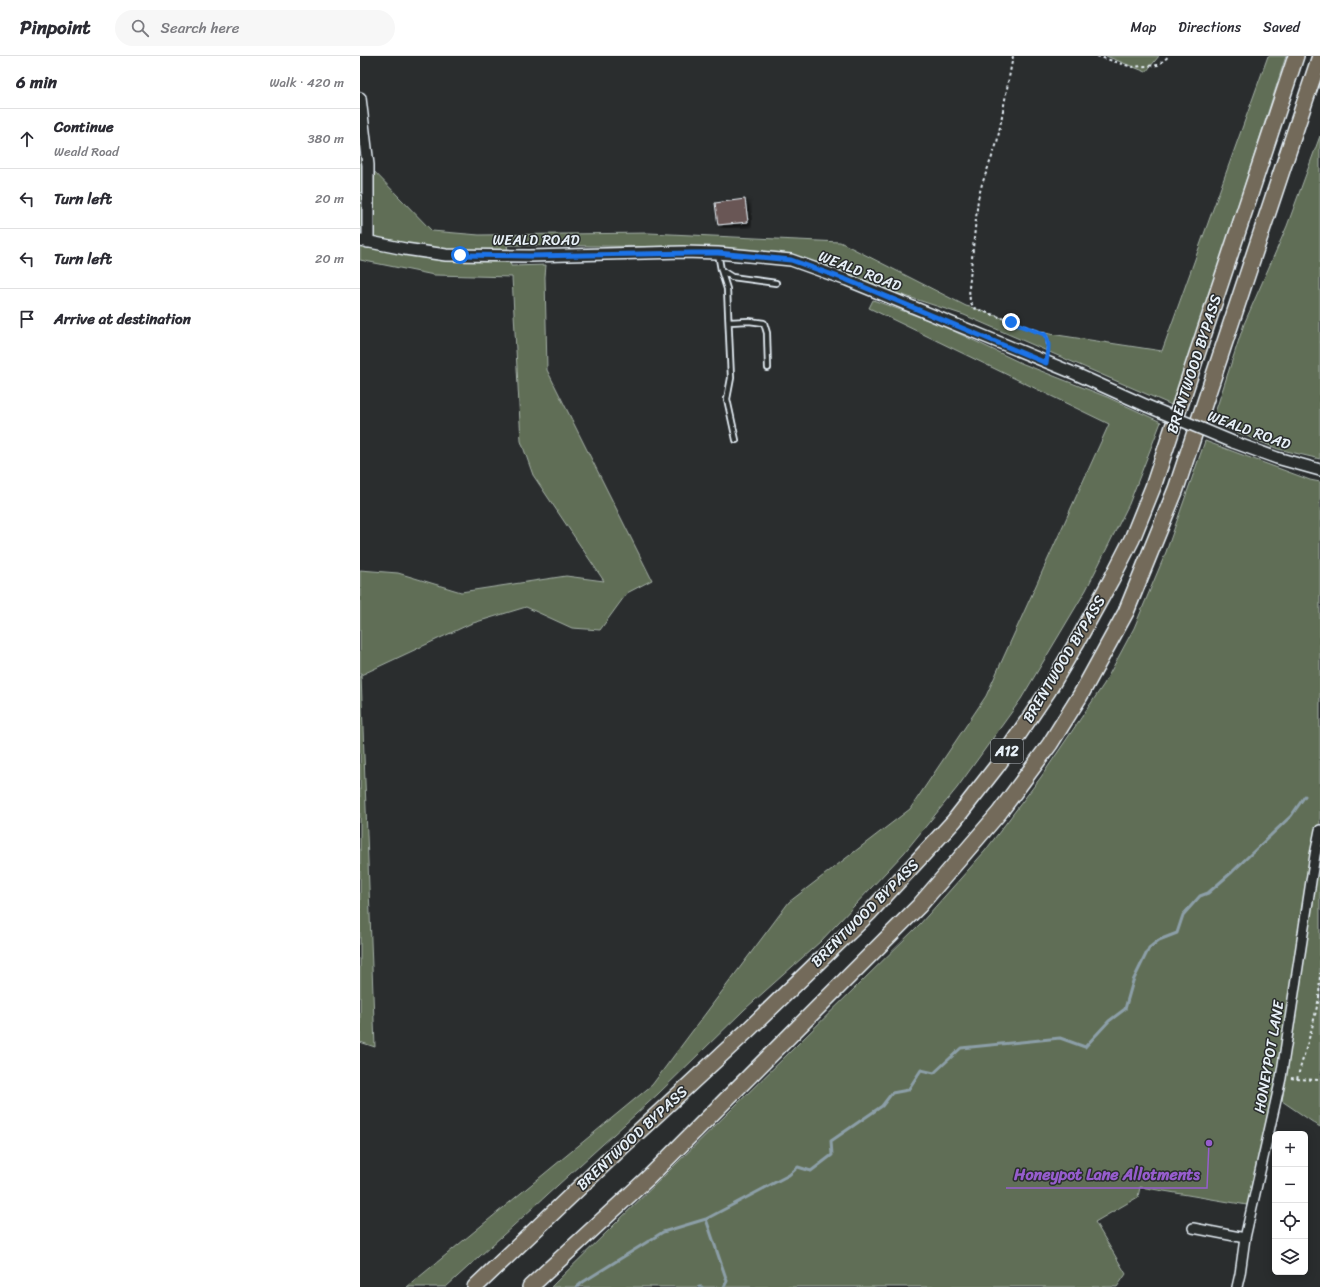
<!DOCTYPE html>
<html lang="en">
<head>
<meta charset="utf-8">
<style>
	:root { --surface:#fff; --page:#f7f7f7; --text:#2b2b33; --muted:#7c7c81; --line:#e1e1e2 }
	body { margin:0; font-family:Sriracha,sans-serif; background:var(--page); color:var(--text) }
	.controls { position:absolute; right:12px; bottom:12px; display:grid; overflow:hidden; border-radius:6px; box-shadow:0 2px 10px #0003 }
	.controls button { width:36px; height:36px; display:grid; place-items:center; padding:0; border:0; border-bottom:1px solid var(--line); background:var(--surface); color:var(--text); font:20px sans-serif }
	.stop { position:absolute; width:12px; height:12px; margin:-9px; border:3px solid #1a73e8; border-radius:50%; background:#fff }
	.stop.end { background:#1a73e8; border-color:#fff; box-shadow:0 1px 4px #0008 }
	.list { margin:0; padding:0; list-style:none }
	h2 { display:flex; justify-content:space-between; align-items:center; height:52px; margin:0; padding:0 16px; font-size:17px }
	h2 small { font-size:13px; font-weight:400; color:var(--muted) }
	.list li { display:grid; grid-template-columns:26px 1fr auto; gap:12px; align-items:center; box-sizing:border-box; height:60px; padding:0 16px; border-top:1px solid var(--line) }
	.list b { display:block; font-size:15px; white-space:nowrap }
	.list p { margin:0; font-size:13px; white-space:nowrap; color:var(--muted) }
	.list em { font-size:13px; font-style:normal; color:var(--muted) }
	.icon { flex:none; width:22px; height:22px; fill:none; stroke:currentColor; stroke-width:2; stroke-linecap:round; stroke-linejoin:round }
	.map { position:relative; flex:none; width:960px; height:1231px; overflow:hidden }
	header { display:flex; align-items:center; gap:24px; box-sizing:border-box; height:56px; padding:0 20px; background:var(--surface); border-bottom:1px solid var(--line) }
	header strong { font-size:19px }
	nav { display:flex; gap:22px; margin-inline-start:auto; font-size:14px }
	.search { width:280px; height:36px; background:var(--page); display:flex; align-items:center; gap:10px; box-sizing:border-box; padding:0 14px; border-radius:22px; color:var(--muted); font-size:15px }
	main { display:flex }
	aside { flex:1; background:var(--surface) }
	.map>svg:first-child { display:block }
	.green { fill:#616e56; stroke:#a4b0a7 }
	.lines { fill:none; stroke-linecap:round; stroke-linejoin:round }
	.stream { stroke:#8c9fa8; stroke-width:3 }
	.building { fill:#695755; stroke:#e8f1f8; filter:url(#shadow) }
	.service-casing { stroke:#e8f1f8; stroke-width:8 }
	.minor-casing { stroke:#e8f1f8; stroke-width:12 }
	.tertiary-casing { stroke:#e8f1f8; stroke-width:14 }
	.trunk-casing { stroke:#e8f1f8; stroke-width:18 }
	.path { stroke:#e8f1f8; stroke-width:2; stroke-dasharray:3 3; stroke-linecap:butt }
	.service { stroke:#2a2d2e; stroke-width:4.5 }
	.minor { stroke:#2a2d2e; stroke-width:9 }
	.tertiary { stroke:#2a2d2e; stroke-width:11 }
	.trunk { stroke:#736b5a; stroke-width:15 }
	.tertiary-bridge-casing { stroke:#e8f1f8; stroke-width:14; stroke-linecap:butt }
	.tertiary-bridge { stroke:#2a2d2e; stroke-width:11 }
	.route { stroke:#1a73e8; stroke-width:5 }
	.labels { text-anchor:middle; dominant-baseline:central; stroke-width:3; stroke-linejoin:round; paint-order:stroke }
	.shield { fill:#2a2d2e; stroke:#afb6bb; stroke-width:1 }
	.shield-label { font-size:14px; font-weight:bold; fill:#e8f1f8 }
	.street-label { font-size:15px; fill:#e8f1f8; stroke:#2a2d2e }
	.leader { fill:none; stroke:#965dcd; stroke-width:1.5 }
	.callout-dot { fill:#965dcd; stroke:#2a2d2e; stroke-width:1.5 }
	.callout-label { font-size:16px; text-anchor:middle; font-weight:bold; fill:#965dcd; stroke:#2a2d2e; stroke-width:3; stroke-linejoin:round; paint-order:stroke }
</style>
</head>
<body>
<header>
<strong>Pinpoint</strong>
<div class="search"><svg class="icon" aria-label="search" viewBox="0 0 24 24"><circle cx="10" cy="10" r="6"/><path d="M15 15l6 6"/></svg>Search here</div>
<nav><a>Map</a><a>Directions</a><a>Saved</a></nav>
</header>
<main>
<aside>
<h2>6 min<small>Walk · 420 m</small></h2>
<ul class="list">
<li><svg class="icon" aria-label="ahead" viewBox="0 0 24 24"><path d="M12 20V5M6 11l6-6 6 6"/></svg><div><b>Continue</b><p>Weald Road</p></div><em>380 m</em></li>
<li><svg class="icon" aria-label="left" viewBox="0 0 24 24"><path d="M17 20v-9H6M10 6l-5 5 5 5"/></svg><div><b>Turn left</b></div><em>20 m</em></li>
<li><svg class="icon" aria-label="left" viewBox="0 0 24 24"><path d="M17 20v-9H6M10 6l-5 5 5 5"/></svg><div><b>Turn left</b></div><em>20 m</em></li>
<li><svg class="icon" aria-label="arrive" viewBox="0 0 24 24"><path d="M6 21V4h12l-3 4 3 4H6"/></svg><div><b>Arrive at destination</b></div></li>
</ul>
</aside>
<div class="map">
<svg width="960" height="1231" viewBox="0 0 960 1231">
	<defs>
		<filter id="shadow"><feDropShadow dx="3.5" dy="3.5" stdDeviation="2" flood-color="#0009"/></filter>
	</defs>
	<rect width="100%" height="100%" fill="#2a2d2e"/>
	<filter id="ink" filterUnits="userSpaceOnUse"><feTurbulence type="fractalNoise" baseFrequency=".025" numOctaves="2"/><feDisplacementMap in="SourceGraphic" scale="8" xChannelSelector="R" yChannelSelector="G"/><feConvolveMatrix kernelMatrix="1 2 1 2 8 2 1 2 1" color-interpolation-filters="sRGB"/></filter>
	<g filter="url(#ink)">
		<path class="green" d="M746,0H799L786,16Z
			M908,0H926L814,350L604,259L524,233L463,208L424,198L325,191L147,189L151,210L186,209L185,221L187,314L292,524L267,537L240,574L212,572L166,551L110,568L1,619L15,991L0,986V514L38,517L101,536L206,520L244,525L173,419L161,385L152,221L74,219L0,204V42L8,109L72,175L119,179L289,177L480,186L606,250L614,252L684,277L802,295Z
			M960,80V403L918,393L852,366L884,268L927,170Z
			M513,244L579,268L661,307L747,341L801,366L769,448L726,534L661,643L597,732L544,797L461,885L385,953L298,1038L86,1231H47L292,1029L429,846L550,753L626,640L749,368L509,252Z
			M845,385L950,424L960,426V773L939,871L921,1022L893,1150L780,1131L778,1141L735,1166L766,1218L757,1231H191L560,868L625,795L681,721L744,628L774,572L806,496Z
			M960,790V1071L922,1045Z"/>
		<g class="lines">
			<path class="stream" d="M346,1163L367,1225L364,1231
				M217,1231L223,1226L303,1176L346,1163L429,1119L438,1111L451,1115L472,1099L471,1085L522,1050L532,1037L548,1034L561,1014L574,1017L601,992L700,982L725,991L749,965L765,953L773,925L789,892L799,884L817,877L823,859L840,840L848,837L872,816L931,760L945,740
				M339,1231H342"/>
		</g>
		<path class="building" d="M385,143L388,166L358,169L355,147Z"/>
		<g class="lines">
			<g class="service-casing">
				<path id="service" d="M358,197L361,214L367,233L371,322L367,343L376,384
					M361,214L372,221L416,227
					M369,266L389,265L404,267L407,277L408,312"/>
			</g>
			<g class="minor-casing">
				<path id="minor" d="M833,1172L885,1182
					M877,1231L880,1218L885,1182L921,1022L955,799L960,774"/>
			</g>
			<g class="tertiary-casing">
				<path id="tertiary" d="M0,42L8,109V186
					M0,184L45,193L86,199L170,200L323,196L358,197L431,204L487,224L716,318L787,350
					M873,386L917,402L960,414"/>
			</g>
			<g class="trunk-casing">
				<path id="trunk" d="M115,1231L263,1090L387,975L510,856L594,765L637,710L688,635L718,584L751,524L772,483L793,431L936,0
					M170,1231L289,1121L559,850L639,757L690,688L720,640L766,556L816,433L960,0"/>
			</g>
			<path class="path" d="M653,0L637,87L622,128L618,143L609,232L610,245L614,252L684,277L687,281V296
				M737,0L772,11L798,9L809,0
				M931,1022L937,1023L952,972L959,942L960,917
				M937,1023L960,1024"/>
			<use href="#service" class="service"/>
			<use href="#minor" class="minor"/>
			<use href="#tertiary" class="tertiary"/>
			<use href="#trunk" class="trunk"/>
			<g class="tertiary-bridge-casing">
				<path id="tertiary-bridge" d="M787,350L873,386"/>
			</g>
			<use href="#tertiary-bridge" class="tertiary-bridge"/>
		</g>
	</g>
	<g class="lines" filter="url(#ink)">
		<path class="route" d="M100,199L170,200L334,197H358L431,204L487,224L686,307C687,298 691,285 684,278L651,266"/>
	</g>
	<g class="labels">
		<rect class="shield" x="631" y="683" width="32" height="24" rx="3"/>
		<g class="shield-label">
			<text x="647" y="695">A12</text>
		</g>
		<g class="street-label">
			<text x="176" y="184">WEALD ROAD</text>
			<text transform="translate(500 215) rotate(21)">WEALD ROAD</text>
			<text transform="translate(834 308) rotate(-72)">BRENTWOOD BYPASS</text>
			<text transform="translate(889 374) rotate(20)">WEALD ROAD</text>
			<text transform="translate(704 603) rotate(-59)">BRENTWOOD BYPASS</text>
			<text transform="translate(505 857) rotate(-45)">BRENTWOOD BYPASS</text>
			<text transform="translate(909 1001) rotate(-80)">HONEYPOT LANE</text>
			<text transform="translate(272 1082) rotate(-43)">BRENTWOOD BYPASS</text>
		</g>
	</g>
	<path class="leader" d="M849 1087L847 1132H646"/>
	<circle class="callout-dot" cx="849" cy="1087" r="4"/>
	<g class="callout-label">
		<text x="747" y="1124">Honeypot Lane Allotments</text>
	</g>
</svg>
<div class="controls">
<button>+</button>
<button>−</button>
<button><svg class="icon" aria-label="locate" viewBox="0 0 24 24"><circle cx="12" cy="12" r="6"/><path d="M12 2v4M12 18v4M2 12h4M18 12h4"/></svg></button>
<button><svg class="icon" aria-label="layers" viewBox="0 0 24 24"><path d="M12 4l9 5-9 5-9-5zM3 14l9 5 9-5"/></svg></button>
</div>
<div class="stop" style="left:100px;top:199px"></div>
<div class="stop end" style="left:651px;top:266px"></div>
</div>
</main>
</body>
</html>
